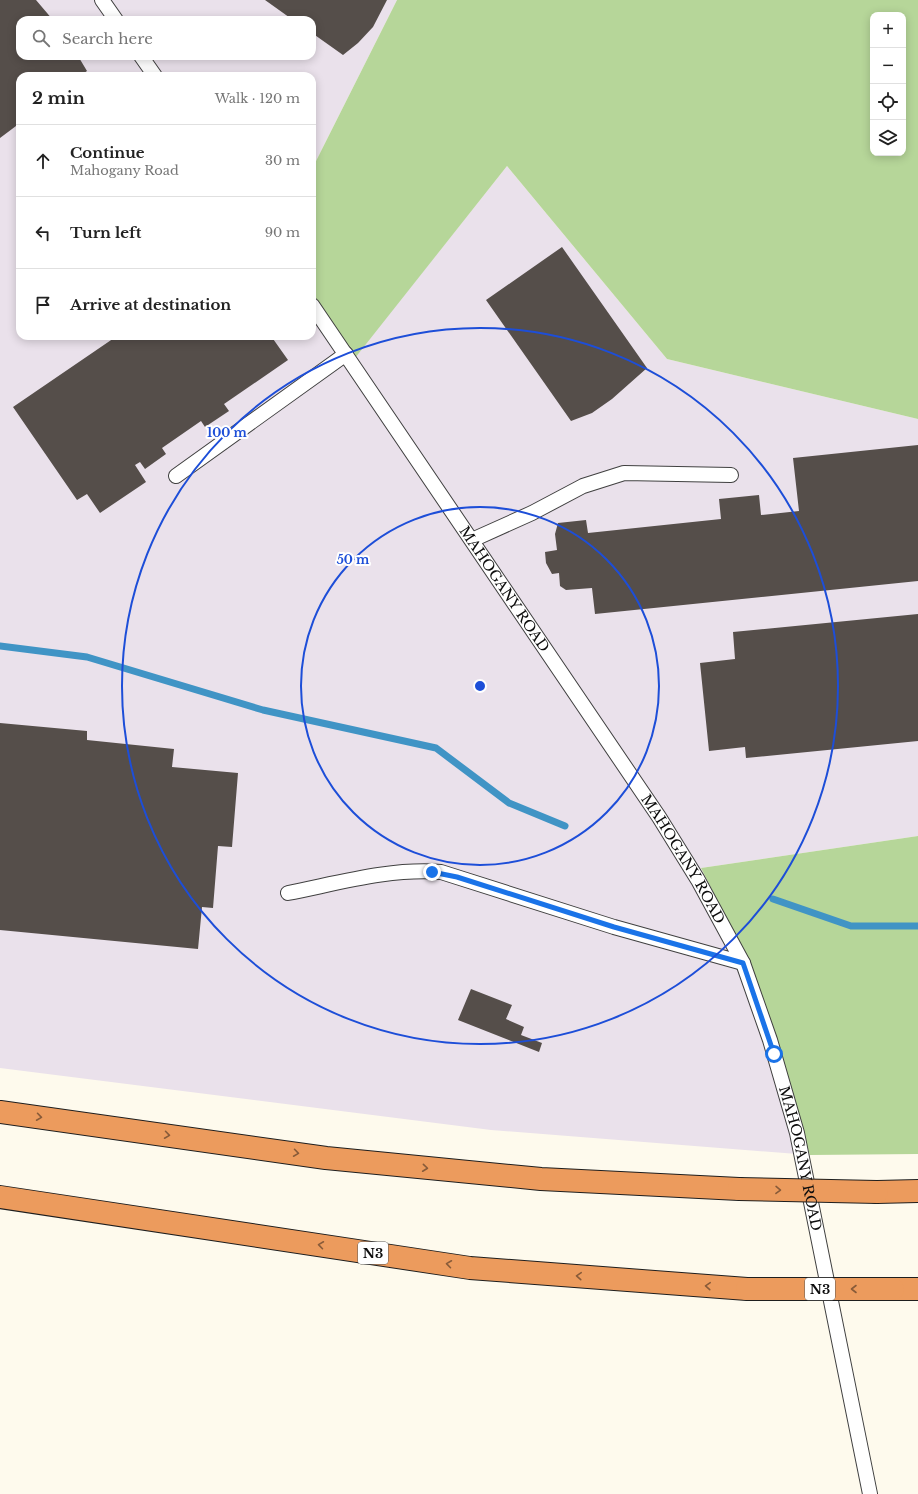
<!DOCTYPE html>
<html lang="en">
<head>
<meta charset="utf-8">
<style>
	:root { --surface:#fff; --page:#f2f2f2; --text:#222; --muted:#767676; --line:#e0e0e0 }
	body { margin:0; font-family:"Libre Baskerville",serif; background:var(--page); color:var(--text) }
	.controls { position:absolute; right:12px; top:12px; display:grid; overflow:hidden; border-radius:8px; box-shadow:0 2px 10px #0003 }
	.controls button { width:36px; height:36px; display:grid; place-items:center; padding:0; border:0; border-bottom:1px solid var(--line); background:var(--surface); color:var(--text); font:20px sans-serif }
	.stop { position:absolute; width:12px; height:12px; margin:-9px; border:3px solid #1a73e8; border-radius:50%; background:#fff }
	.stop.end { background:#1a73e8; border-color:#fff; box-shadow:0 1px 4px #0008 }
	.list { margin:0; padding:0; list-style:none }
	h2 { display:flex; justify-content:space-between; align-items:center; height:52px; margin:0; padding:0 16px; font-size:17px }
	h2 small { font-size:13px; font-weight:400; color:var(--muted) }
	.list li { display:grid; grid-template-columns:26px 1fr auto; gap:12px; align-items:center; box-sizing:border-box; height:72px; padding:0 16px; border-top:1px solid var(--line) }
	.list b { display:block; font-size:15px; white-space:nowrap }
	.list p { margin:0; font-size:13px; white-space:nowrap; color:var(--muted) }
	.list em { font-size:13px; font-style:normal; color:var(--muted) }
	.icon { flex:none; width:22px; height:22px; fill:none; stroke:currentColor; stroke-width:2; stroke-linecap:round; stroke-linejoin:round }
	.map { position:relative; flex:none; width:918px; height:1494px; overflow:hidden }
	.search { position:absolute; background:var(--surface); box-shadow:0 2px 10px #0003; left:16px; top:16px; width:300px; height:44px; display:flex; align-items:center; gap:10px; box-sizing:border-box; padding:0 14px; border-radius:12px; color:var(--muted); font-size:15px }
	.panel { position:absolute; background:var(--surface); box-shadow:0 2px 10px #0003; left:16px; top:72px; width:300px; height:268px; border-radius:12px }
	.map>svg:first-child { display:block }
	.industrial { fill:#eae1eb; fill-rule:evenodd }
	.forest { fill:#b6d699; fill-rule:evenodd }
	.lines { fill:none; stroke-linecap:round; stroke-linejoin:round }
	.stream { stroke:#4094c5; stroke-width:7 }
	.building { fill:#554e4a }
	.service-casing { stroke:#404040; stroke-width:16 }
	.motorway-casing { stroke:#1e1e1e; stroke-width:24 }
	.service { stroke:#fff; stroke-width:14 }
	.motorway { stroke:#ec9b5d; stroke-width:22 }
	.motorway-bridge-casing { stroke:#1e1e1e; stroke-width:24; stroke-linecap:butt }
	.motorway-bridge { stroke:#ec9b5d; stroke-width:22 }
	.oneway { stroke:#885b39 }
	.route { stroke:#1a73e8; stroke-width:5 }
	.ring { fill:none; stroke:#1d4ed8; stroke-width:2 }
	.labels { text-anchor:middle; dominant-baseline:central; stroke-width:4; stroke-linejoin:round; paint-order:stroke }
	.shield { fill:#fff; stroke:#565656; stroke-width:1 }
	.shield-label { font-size:13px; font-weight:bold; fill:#0d0d0d }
	.street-label { font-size:14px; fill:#0d0d0d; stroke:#fff }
	.centre { fill:#1d4ed8; stroke:#fff; stroke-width:2 }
	.ring-label { font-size:12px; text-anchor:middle; font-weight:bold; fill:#1d4ed8; stroke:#fff; stroke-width:4; stroke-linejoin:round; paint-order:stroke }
</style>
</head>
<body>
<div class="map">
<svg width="918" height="1494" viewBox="0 0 918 1494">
	<rect width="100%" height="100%" fill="#fefaed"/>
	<path class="industrial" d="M0,0H397L312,169V76H20V336H312V296L355,357L507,166L667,359L918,419V836L701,868L749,963L810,1155L491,1130L0,1068ZM20,20H312V56H20Z"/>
	<path class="forest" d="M397,0H918V419L667,359L507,166L355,358L312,296V169ZM873,15H903V153H873Z
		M918,836V1154L810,1155L749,963L701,868Z"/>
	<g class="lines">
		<path class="stream" d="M0,646L87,657L263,710L436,748L509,803L565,826
			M773,899L851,926H918"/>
	</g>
	<path class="building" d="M0,0H36L53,20H20V56H78L87,71L80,76H20V123L0,138Z
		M265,0H387L373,27L358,43L343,55L312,33V20H293Z
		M562,247L647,368L612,399L592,413L571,421L486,300Z
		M117,336H271L288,360L224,404L229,411L205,427L201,421L162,448L166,454L145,469L140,462L135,465L146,482L100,513L87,494L77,500L13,407Z
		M918,445V581L595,614L592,588L566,590L560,586L559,573L552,574L546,563L545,552L557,550L555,534L558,523L586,520L588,533L721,519L719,499L759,495L761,515L799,511L793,458Z
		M918,614V741L746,758L745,747L709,751L700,663L735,659L733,632Z
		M0,723L87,731V740L174,749L172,767L238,773L232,847L218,846L213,908L202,907L198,949L0,930Z
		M471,989L512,1005L506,1019L524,1027L521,1035L542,1043L539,1052L458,1020Z"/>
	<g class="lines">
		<g class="service-casing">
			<g id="service">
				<path d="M102,0L116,20"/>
				<path d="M141,56L155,76"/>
				<path id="s1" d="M312,305L659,817L698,880L743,963L770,1040L797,1133L870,1494"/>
				<path d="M176,476L346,354"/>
				<path d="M472,540L532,513L583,486L624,473L731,475"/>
				<path d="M288,893C339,883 390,868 441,872L614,927L743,963"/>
			</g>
		</g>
		<g class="motorway-casing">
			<path id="motorway" d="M0,1112L326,1158L541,1179L739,1189
				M877,1192L918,1191
				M0,1197L470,1268L747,1289
				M893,1289H918"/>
		</g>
		<use href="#service" class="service"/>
		<use href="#motorway" class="motorway"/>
		<g class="motorway-bridge-casing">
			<path id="motorway-bridge" d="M739,1189L877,1192
				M747,1289H893"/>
		</g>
		<use href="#motorway-bridge" class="motorway-bridge"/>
	</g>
	<defs><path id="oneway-chevron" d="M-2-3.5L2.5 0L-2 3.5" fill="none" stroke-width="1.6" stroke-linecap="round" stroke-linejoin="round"/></defs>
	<g class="oneway">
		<use href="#oneway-chevron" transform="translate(39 1117) rotate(8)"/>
		<use href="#oneway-chevron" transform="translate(167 1135) rotate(8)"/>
		<use href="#oneway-chevron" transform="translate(296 1153) rotate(8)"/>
		<use href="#oneway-chevron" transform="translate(425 1168) rotate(6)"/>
		<use href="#oneway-chevron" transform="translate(778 1190) rotate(1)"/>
		<use href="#oneway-chevron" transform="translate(321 1245) rotate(-172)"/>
		<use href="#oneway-chevron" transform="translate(449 1264) rotate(-172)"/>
		<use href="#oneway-chevron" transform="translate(579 1276) rotate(-176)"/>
		<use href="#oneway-chevron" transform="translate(708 1286) rotate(-176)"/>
		<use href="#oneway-chevron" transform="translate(854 1289) rotate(-180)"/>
	</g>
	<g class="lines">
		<path class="route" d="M432,872L457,877L614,927L743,963L774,1054"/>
	</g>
	<g class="ring">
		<circle cx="480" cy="686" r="179"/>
		<circle cx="480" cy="686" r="358"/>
	</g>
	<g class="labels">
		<g class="shield">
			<rect x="358" y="1242" width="30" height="22" rx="3"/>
			<rect x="805" y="1278" width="30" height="22" rx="3"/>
		</g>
		<g class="shield-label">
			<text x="373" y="1253">N3</text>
			<text x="820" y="1289">N3</text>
		</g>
		<g class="street-label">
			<text stroke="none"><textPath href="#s1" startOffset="343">MAHOGANY ROAD</textPath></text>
			<text stroke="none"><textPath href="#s1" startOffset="667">MAHOGANY ROAD</textPath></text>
			<text stroke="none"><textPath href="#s1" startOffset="991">MAHOGANY ROAD</textPath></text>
		</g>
	</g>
	<circle cx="480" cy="686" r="6" class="centre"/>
	<g class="ring-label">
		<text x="227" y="437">100 m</text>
		<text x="353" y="564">50 m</text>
	</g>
</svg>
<div class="controls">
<button>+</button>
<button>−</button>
<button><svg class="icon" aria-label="locate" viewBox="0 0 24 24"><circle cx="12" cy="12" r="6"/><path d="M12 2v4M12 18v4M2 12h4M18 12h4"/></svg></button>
<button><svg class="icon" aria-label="layers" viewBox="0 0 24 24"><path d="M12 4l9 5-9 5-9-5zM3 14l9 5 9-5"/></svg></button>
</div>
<div class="stop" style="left:774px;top:1054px"></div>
<div class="stop end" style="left:432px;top:872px"></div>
<div class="search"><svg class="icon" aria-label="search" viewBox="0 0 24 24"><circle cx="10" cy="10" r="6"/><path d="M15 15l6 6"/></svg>Search here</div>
<section class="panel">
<h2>2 min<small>Walk · 120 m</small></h2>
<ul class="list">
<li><svg class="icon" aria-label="ahead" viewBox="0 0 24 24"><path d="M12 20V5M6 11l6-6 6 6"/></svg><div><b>Continue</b><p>Mahogany Road</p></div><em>30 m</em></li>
<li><svg class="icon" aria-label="left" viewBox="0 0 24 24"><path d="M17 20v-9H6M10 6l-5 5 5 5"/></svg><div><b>Turn left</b></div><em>90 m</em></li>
<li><svg class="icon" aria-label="arrive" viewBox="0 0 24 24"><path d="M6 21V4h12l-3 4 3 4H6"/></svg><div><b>Arrive at destination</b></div></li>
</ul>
</section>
</div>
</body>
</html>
